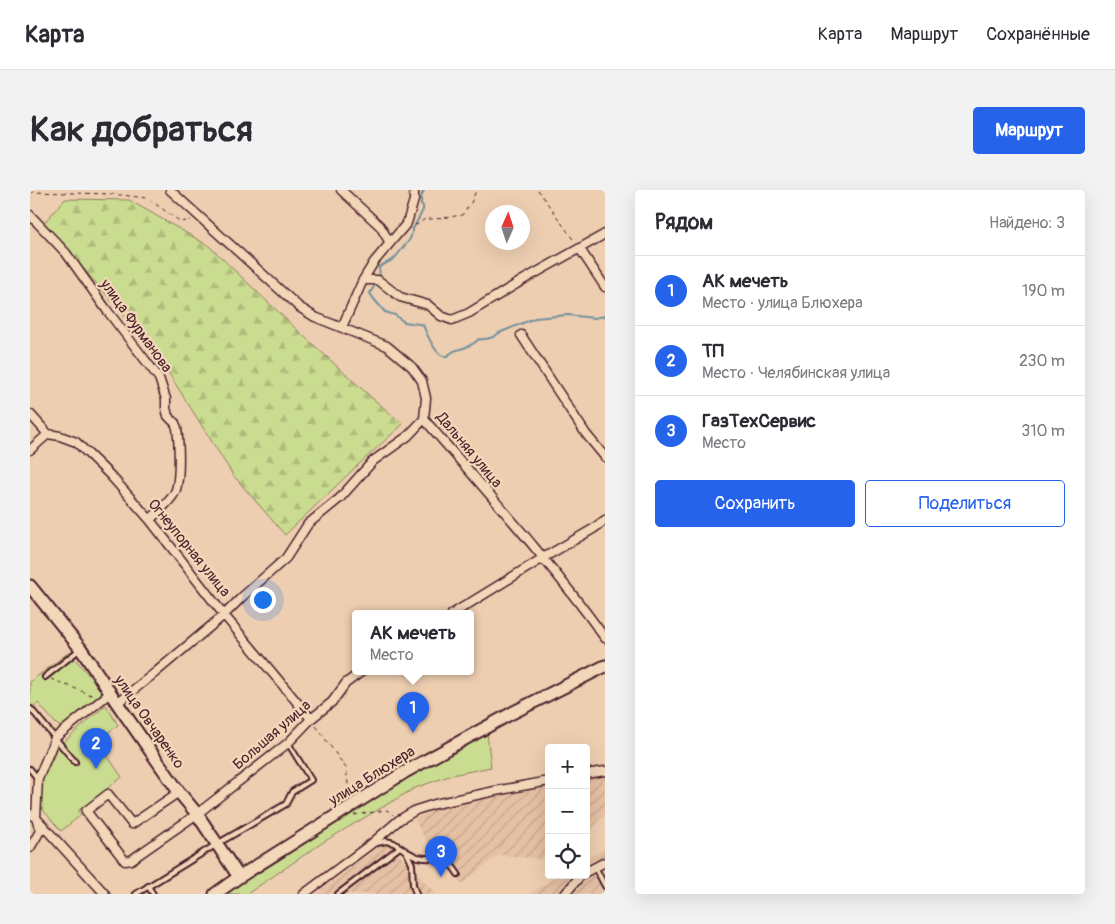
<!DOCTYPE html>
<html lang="ru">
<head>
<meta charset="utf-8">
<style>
	:root { --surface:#fff; --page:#f2f2f3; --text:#2b2b33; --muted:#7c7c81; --line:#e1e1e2; --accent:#2563eb }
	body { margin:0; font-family:Pangolin,sans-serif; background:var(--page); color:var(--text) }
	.controls { position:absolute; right:15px; bottom:15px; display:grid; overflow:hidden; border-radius:5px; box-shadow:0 5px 20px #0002 }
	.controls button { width:45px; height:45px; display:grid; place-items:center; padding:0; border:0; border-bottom:1px solid var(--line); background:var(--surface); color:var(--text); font:25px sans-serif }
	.compass { position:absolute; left:455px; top:15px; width:45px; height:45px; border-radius:50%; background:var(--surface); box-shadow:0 5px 20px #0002; rotate:3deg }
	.you { position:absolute; left:232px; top:409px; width:18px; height:18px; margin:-12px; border:4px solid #fff; border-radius:50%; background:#1a73e8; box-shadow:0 0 0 8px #1a73e833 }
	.badge { display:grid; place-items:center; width:32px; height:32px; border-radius:50%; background:var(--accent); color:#fff; font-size:16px; font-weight:700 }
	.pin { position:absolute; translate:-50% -41px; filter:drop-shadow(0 1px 2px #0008) }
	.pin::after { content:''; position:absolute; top:26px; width:18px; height:15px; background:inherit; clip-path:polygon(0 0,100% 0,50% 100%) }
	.popup { position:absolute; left:322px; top:420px; width:122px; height:65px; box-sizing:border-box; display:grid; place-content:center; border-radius:5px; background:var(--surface); filter:drop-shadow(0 1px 4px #0005); font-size:16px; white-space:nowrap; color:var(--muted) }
	.popup b { font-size:19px; color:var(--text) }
	.popup::after { content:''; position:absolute; left:50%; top:100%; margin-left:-10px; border:10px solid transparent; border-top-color:var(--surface) }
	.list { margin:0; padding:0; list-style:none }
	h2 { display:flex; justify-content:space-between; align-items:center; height:65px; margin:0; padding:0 20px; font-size:21px }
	h2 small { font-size:16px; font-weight:400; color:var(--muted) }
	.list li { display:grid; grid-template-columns:32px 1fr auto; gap:15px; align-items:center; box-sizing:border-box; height:70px; padding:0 20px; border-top:1px solid var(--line) }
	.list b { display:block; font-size:19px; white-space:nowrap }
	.list p { margin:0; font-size:16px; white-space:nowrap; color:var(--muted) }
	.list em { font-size:16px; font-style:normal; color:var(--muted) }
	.actions { display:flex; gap:10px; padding:15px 20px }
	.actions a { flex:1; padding:11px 0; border:1px solid var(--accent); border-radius:5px; text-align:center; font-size:18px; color:var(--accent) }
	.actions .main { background:var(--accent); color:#fff }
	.icon { flex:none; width:28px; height:28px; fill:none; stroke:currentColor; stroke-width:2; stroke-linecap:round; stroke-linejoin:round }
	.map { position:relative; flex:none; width:575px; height:704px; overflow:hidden; border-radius:5px }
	header { display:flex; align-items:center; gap:30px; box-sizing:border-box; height:70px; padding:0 25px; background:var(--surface); border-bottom:1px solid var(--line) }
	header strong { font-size:24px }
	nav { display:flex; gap:28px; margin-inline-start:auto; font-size:18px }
	.intro { display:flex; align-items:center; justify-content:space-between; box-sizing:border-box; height:120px; padding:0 30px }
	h1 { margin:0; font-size:35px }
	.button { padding:12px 22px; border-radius:5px; background:var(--accent); color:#fff; font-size:18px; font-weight:700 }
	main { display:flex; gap:30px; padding:0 30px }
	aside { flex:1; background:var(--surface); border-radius:5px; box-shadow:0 5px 20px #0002 }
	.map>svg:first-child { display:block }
	.industrial { fill:url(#industrial-furrows) }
	.green { fill:#cadc90; stroke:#8a7e5e }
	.forest { fill:url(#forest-firs); stroke:#8a7e5e }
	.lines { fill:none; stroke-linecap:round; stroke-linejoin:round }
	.stream { stroke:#71909c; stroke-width:2 }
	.lane-casing { stroke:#4a1f2b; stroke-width:8 }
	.street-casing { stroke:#4a1f2b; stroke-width:11 }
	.secondary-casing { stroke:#4a1f2b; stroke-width:15 }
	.path { stroke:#4a1f2b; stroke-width:1; stroke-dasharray:4 4; stroke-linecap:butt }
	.lane { stroke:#f2d7b9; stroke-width:4 }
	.street { stroke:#f2d7b9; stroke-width:8 }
	.secondary { stroke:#f2d7b9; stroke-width:11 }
	.labels { text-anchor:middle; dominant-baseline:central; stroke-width:4.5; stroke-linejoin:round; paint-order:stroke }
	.street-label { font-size:15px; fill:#4a1f2b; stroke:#f2d7b9 }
</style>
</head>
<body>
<header>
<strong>Карта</strong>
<nav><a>Карта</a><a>Маршрут</a><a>Сохранённые</a></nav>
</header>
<div class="intro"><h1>Как добраться</h1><a class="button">Маршрут</a></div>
<main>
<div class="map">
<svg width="575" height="704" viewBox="0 0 575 704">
	<defs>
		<pattern id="industrial-furrows" width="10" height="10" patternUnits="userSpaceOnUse" patternTransform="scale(1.25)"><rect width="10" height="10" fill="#e5c0a4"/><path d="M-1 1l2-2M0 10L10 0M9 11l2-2" fill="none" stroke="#c6a58d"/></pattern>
		<pattern id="forest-firs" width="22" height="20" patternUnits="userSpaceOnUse" patternTransform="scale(1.25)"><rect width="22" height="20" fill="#cadc90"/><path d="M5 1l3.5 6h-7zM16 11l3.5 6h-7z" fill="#afbc7c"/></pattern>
	</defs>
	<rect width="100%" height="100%" fill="#eeceb1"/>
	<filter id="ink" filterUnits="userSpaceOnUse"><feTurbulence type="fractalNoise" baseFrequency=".02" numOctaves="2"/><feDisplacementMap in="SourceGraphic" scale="10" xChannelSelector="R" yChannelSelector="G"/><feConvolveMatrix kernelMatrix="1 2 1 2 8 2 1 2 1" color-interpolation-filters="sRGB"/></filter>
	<g filter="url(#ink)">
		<path class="industrial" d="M571,586L575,588V624L556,645V589Z
			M519,596V670L469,665L431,694L416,676L412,678L384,629L412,616Z
			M356,651L406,704H286Z
			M575,659V704H499L529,685H556V669Z"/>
		<path class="green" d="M39,462L73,502L31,537L26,534L8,513L0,519V492Z
			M76,515L88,535L67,551L92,587L48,621L51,625L31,641L13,620L10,611L13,588L29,556Z
			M457,543L461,577L422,585L385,598L295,651L217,704H193L384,582Z"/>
		<path class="forest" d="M35,9L99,10L179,56L264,137L342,208L373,234L328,275L255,345L203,285L124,160L14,33Z"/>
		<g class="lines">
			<path class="stream" d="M349,88L350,86L349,77L364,69L380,49L383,39L393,20V16L391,14V7L394,0
				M347,92L340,103L343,108L355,122L365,125L374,132L389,134L393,135C396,142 407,170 417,166C421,164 422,161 427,160C435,158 443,155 449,149C457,150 463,148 469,143L505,128L538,125L564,128L575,126"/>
			<g class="lane-casing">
				<path id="lane" d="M15,487L49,460
					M1,519L45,572
					M0,579L8,589
					M343,654L356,651L364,653L376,661L382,674L383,695L386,704
					M376,661C380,663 384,666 388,667C408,671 415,663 428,684
					M565,677L575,696
					M118,696L123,704
					M106,704L187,654L256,614L262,602L281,590L258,553
					M308,704L370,657"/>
			</g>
			<g class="street-casing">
				<path id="street" d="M140,0L269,117L285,127L357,156L382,177L392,191L396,208L394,229C456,301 520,371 575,448
					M311,0L350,36L360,53L344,72L333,90L312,137
					M0,25L36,63L76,119L129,188L136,209V218L138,226L145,233L147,238C149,253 151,293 144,304C138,314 127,322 120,330
					M360,53L377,33L384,10V0
					M550,59L575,97
					M333,90H348L370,107L398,115L411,126L422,130L439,123L493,90L575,44
					M491,145L556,244L575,267
					M0,224L18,244L30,246L46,252L81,286L120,330L194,425L281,529
					M0,260L18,244
					M422,424L513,368L563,339L575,330
					M87,513L126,482L194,425L212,407L256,368L278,334L310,308L343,271L378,246L394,229
					M556,584L575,581
					M149,602L102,634L78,604L56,621L95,671L101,670L167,624L258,553L281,529L302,512L316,493L331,482
					M0,624L6,628L75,704
					M0,658L10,641L6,628L8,589L25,548L80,503
					M556,682L575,672
					M274,704L341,654L369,630L386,620L405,614L465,601L519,591
					M535,704L551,685"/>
			</g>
			<g class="secondary-casing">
				<path id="secondary" d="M0,396L51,459L87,513L149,602L167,624L209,687
					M185,704L209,687L375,582L482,523L575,476"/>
			</g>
			<path class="path" d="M508,0L545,52
				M0,2L82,4L117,8L151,32L161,30
				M385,34L387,35L395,29H406L432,25L441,13L445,3L447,0
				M21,489L64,506
				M286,536L316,578L318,594L313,607
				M303,614L341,592
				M324,625L357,620L363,625"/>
			<use href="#lane" class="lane"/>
			<use href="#street" class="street"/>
			<use href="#secondary" class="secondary"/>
		</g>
	</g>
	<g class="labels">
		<g class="street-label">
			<text transform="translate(106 136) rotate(54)">улица Фурманова</text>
			<text transform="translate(439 260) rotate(50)">Дальняя улица</text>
			<text transform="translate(159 358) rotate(51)">Огнеупорная улица</text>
			<text transform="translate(119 532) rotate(55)">улица Овчаренко</text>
			<text transform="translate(242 545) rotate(-41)">Большая улица</text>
			<text transform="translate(342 586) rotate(-32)">улица Блюхера</text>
		</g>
	</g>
</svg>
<div class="controls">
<button>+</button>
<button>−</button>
<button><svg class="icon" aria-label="locate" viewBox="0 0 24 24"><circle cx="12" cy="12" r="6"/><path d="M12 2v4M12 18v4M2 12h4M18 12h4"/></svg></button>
</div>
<svg class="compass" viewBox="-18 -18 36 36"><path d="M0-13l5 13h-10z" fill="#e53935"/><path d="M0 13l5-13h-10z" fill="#7c7c81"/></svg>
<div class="you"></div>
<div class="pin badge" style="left:383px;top:543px">1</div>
<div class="popup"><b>АК мечеть</b>Место</div>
<div class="pin badge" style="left:66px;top:579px">2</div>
<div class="pin badge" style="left:411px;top:687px">3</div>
</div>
<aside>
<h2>Рядом<small>Найдено: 3</small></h2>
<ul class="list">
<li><span class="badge">1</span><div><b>АК мечеть</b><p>Место · улица Блюхера</p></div><em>190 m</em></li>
<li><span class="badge">2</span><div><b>ТП</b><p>Место · Челябинская улица</p></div><em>230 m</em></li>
<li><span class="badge">3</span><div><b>ГазТехСервис</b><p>Место</p></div><em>310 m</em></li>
</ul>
<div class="actions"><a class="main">Сохранить</a><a>Поделиться</a></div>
</aside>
</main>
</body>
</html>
